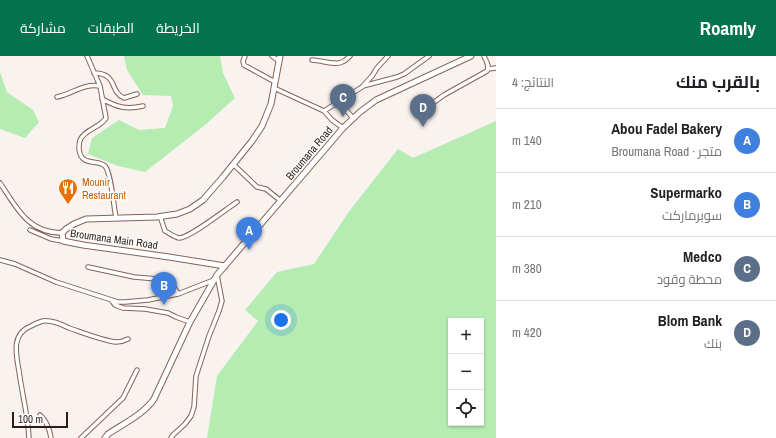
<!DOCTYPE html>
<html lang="ar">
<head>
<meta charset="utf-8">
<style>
	:root { --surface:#fff; --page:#f2f2f2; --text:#202124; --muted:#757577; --line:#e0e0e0; --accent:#02734d }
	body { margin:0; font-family:"Archivo Narrow",Cairo,sans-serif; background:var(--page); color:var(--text); direction:rtl }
	.controls { position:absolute; right:12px; bottom:12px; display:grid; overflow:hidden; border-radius:0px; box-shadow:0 1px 3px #0004 }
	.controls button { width:36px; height:36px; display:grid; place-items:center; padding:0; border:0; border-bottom:1px solid var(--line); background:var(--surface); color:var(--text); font:20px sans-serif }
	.scale { position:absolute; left:12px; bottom:10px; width:56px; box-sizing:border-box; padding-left:4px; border:2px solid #2b1e17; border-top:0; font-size:11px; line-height:14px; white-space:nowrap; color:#2b1e17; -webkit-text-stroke:3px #fff; paint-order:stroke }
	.you { position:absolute; left:281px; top:264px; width:14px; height:14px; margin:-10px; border:3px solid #fff; border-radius:50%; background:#1a73e8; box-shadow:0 0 0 6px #1a73e833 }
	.badge { display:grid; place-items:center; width:26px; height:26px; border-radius:50%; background:var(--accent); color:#fff; font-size:13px; font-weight:700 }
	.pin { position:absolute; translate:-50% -33px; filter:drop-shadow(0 1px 2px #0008) }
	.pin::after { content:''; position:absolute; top:21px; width:14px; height:12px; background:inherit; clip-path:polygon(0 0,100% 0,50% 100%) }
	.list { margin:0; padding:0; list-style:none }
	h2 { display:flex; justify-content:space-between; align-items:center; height:52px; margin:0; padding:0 16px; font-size:17px }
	h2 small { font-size:13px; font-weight:400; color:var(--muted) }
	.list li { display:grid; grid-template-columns:26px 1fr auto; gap:12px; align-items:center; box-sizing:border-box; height:64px; padding:0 16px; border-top:1px solid var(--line) }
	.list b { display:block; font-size:15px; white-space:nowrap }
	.list p { margin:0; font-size:13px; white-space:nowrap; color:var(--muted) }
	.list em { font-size:13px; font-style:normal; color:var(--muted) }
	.icon { flex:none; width:22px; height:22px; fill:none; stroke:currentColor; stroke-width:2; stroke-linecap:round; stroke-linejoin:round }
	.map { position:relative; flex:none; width:496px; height:382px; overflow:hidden; direction:ltr }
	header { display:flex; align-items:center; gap:24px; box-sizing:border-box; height:56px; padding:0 20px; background:var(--accent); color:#fff }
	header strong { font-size:19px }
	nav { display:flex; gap:22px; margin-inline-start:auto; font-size:14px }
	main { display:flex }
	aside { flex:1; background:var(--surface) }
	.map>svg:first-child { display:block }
	.green { fill:#b4ecb2; fill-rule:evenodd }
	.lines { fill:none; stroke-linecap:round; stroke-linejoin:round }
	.street-casing { stroke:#846455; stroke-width:5.5 }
	.secondary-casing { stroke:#846455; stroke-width:7 }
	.street { stroke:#fff; stroke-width:3.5 }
	.secondary { stroke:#fff; stroke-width:5 }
	.labels { text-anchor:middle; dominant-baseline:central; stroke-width:3; stroke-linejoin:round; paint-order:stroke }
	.street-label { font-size:11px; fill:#2b1e17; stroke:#fff }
	.food-label { font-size:11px; fill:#c56008; stroke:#fff; text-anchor:start }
</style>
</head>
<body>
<header>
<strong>Roamly</strong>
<nav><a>الخريطة</a><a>الطبقات</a><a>مشاركة</a></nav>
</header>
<main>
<aside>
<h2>بالقرب منك<small>النتائج: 4</small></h2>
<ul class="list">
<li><span class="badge" style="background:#3f7fe0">A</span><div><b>Abou Fadel Bakery</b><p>متجر · Broumana Road</p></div><em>140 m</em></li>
<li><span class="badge" style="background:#3f7fe0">B</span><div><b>Supermarko</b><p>سوبرماركت</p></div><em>210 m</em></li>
<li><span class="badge" style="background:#5c6f8a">C</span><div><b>Medco</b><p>محطة وقود</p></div><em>380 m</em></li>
<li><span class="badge" style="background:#5c6f8a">D</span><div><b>Blom Bank</b><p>بنك</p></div><em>420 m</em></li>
</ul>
</aside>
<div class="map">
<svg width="496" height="382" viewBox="0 0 496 382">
	<rect width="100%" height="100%" fill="#f9f2ee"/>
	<path class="green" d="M124,0H220L223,17L235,42L205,69L145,116L118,110L88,98L92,82L119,64L139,74L165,72L173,50L171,40L143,39L127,14Z
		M0,16L7,36L33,54L39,66L25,82L0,73Z
		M496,65V382H207L217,320L258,265L245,254L277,216L314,208L348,157L398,93L413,102ZM451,265H481V367H451Z"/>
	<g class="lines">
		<g class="street-casing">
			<path id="street" d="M87,0L100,30L106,62C100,72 85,73 80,84C79,87 79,91 79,93C81,111 97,103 105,110C111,116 114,152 116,162
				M245,0L243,5L244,9L275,26
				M272,0L279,5
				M312,4C320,4 336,10 342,6C345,5 348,2 350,0
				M488,13L496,12
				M94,17C99,17 104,18 108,21C115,27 113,37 124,42L137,38
				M363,30L397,21L404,18L429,0
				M274,32L324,55L332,64L343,72
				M57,41C72,38 84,27 100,30
				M102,43C117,51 126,54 143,50
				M339,46L353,62
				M324,55L362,31L372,20L377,12L388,0
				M421,61L433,47L444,39L487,15C490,10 486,5 484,0
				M233,108L257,131L266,133L281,145
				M0,127C17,152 28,177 62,177
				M160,160L165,175C169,177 174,181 179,182C190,182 226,153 237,146
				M30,174L51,183L63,185
				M0,204L15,208L56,226L118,246H125L148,244L178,238L201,229L214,224
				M88,211L134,221L169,224L176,234L178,238
				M112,245L115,249L123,252L145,253L168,257L176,261L190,266
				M40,359C46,364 50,374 51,382
				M29,382C28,359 22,338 19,315C16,298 11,278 31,270C35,268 39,266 43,265C52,264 61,268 69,272C81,276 104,285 116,286C120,286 124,285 128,283
				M81,382L123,342L137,314
				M171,382L173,379L185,368L191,360L194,351L196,320L209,280L219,255L222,245L217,219"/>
		</g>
		<g class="secondary-casing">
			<path id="secondary" d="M225,210L169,201L83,189L63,185L62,177L66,173L74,168L86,163L157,161L177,158L190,153L203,144L223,121L252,85L262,70L271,48L280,0
				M105,382L108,378C123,368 144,358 154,343L190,266L217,219L343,72L360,56L376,44L471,0"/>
		</g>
		<use href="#street" class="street"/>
		<use href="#secondary" class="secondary"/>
	</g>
	<defs>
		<g id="restaurant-pin" transform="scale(1)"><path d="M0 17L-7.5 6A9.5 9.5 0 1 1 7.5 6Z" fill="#e8710a" stroke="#fff"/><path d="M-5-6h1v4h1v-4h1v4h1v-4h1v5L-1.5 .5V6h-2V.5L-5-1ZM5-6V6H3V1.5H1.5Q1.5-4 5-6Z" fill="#fff"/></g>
	</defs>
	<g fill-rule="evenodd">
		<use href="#restaurant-pin" x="68" y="132"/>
	</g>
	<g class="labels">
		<g class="street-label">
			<text transform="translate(309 97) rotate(-50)">Broumana Road</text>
			<text transform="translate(114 183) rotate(8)">Broumana Main Road</text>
		</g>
		<g class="food-label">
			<text x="82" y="126">Mounir<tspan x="82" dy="13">Restaurant</tspan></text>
		</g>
	</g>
</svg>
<div class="controls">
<button>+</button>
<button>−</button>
<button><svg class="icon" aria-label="locate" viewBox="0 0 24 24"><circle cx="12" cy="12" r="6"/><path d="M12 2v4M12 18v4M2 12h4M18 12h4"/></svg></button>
</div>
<div class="scale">100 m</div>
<div class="you"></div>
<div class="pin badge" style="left:249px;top:194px;background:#3f7fe0">A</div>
<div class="pin badge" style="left:164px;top:249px;background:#3f7fe0">B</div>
<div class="pin badge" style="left:343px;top:61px;background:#5c6f8a">C</div>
<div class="pin badge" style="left:423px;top:71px;background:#5c6f8a">D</div>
</div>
</main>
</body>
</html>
